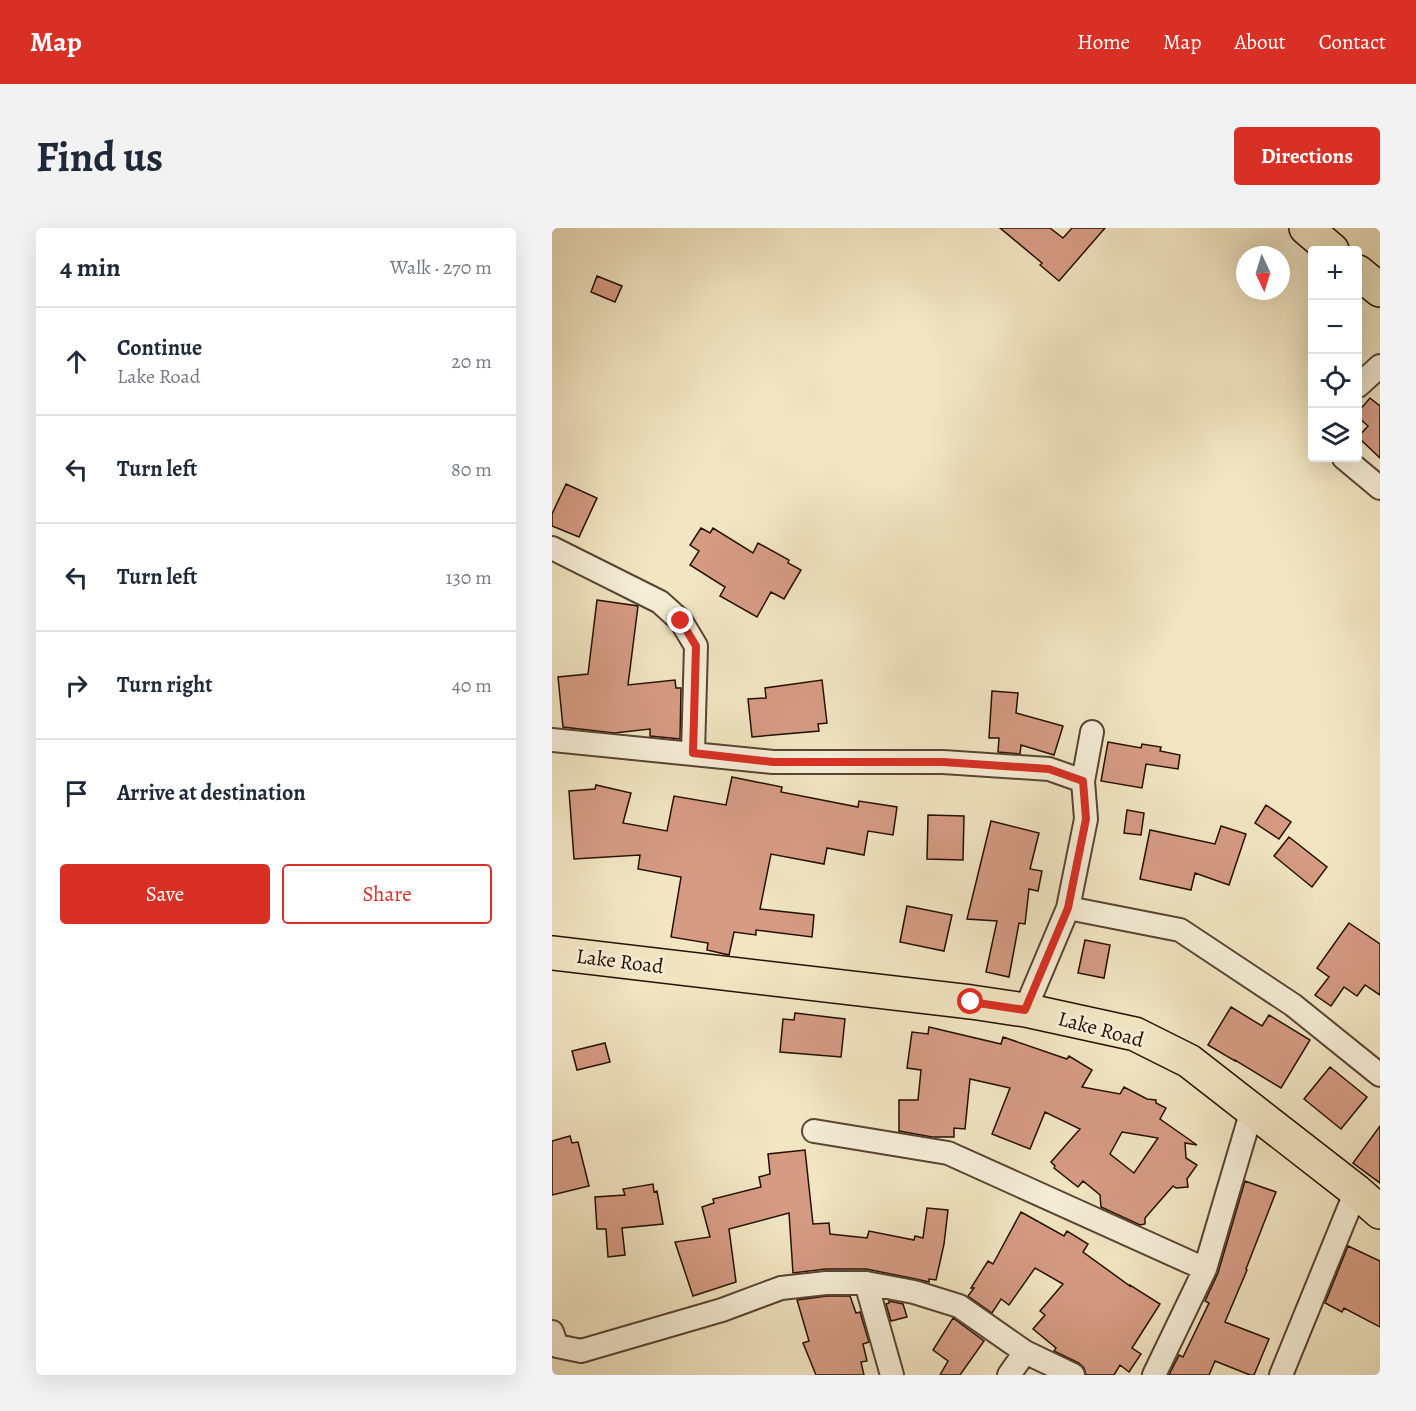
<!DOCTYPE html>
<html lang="en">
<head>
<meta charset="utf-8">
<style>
	:root { --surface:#fff; --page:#f2f2f3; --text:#1f2937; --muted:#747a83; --line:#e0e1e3; --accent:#d93025 }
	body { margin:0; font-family:Alegreya,serif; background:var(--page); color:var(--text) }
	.controls { position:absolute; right:18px; top:18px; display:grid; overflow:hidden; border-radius:6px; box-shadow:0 6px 24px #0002 }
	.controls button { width:54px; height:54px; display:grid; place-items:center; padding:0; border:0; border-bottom:2px solid var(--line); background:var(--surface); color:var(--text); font:30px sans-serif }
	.compass { position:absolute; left:684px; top:18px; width:54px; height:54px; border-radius:50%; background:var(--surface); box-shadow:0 6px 24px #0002; rotate:176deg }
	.stop { position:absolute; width:18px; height:18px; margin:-14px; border:4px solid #d93025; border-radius:50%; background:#fff }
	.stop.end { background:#d93025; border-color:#fff; box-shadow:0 2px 6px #0008 }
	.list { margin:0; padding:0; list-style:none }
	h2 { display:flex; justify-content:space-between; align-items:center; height:78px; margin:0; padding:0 24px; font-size:26px }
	h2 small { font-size:20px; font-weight:400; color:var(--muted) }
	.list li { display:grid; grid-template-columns:39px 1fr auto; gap:18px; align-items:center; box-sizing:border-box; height:108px; padding:0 24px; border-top:2px solid var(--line) }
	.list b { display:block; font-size:22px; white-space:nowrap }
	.list p { margin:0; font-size:20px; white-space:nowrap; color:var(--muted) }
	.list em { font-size:20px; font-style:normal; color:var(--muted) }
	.actions { display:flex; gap:12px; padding:18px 24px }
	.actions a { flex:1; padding:14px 0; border:2px solid var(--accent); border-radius:6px; text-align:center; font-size:21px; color:var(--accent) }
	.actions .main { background:var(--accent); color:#fff }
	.icon { flex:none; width:33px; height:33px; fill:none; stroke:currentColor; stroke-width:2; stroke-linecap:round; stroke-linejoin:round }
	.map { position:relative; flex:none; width:828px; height:1147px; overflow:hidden; border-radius:6px }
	header { display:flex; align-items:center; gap:36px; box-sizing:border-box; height:84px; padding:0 30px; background:var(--accent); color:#fff }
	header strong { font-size:28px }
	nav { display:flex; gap:33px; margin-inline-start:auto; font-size:21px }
	.intro { display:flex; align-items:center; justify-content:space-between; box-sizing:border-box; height:144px; padding:0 36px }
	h1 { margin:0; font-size:42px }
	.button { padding:15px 27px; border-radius:6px; background:var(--accent); color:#fff; font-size:21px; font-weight:700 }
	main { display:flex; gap:36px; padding:0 36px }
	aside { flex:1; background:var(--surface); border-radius:6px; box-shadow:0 6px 24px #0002 }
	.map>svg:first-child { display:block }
	.building { fill:#d59b83; stroke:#260f01; stroke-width:1.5; fill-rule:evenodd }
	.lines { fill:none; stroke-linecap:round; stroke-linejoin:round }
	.street-casing { stroke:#594431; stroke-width:26 }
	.primary-casing { stroke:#260f01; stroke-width:36 }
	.highway-casing { stroke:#260f01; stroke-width:36 }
	.street { stroke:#f6eed7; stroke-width:22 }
	.primary { stroke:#f1e5c2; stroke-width:33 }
	.highway { stroke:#f1e5c2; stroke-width:33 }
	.route { stroke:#d93025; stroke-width:8 }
	.labels { text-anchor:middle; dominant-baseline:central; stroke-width:5; stroke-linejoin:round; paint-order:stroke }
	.street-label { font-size:21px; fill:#260f01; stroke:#f6eed7 }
</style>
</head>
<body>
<header>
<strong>Map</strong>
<nav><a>Home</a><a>Map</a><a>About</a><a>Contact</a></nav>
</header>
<div class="intro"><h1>Find us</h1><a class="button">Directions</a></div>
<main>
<aside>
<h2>4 min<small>Walk · 270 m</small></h2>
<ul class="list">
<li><svg class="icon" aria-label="ahead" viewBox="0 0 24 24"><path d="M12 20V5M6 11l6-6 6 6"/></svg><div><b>Continue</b><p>Lake Road</p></div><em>20 m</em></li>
<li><svg class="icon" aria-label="left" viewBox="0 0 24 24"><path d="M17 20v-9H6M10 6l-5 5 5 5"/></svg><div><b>Turn left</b></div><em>80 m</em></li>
<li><svg class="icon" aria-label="left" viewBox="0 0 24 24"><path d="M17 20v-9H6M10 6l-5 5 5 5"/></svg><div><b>Turn left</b></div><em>130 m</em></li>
<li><svg class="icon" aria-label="right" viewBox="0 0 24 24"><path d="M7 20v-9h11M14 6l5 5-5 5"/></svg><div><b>Turn right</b></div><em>40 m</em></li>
<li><svg class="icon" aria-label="arrive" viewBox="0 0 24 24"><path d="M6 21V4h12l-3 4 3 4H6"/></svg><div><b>Arrive at destination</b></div></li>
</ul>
<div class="actions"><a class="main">Save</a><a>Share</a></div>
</aside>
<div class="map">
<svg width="828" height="1147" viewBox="0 0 828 1147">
	<rect width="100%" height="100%" fill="#f1e5c2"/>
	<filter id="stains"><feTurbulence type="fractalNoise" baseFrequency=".00333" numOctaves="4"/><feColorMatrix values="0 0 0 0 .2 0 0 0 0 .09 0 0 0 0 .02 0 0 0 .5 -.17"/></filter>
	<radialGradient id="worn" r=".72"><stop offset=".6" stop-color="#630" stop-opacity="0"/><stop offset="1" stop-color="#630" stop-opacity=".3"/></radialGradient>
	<path class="building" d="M448,0H498L511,10L520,0H553L507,53L488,37L490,35Z
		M45,48L70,58L63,74L39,64Z
		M818,170L828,178V230L806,209L816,198L806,189V184Z
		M14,256L45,270L27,309L0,298V286Z
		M149,300L158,305L161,300L201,325L206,315L237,332L236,335L249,342L232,371L219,364L205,389L168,368L173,359L138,337L147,323L138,317Z
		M45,372L86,378L76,457L123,452L124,460H129L128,511L98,508V501L62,505L11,499L6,449L36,446Z
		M270,452L275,495L266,496L267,503L200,509L196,471L214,470L213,460Z
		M440,463L466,465L464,485L511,498L502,527L469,517L468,526L446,524L447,510H437Z
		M556,514L589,520L590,516L609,519L608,523L628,527L626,541L594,536L590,560L549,553Z
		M180,549L230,559L229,564L306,579L307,573L345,579L341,607L316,603L312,627L275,620L272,636L219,626L208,681L262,687L260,709L204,702V707L182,704L177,727L155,722L156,715L119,709L129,649L86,641L88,627L22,631L17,563L43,561L44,557L79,565L71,595L115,603L122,568L174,577Z
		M714,577L739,594L727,611L703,595Z
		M575,582L592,585L589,607L572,605Z
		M376,587L412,588L411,632L375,631Z
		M439,593L487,605L478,641L490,643L486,663L477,661L473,696L467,695L457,749L434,744L445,693L415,691Z
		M669,598L694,606L677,657L643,645L639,662L588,651L598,602L663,616Z
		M737,609L775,639L760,659L722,628Z
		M355,678L400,687L392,723L348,714Z
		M797,695L828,716V767L813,757L805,768L792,759L779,778L763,767L777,749L765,740Z
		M533,712L558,717L552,750L526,745Z
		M679,779L710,798L717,787L758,812L729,860L683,832V833L656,817Z
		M243,785L293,791L289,829L228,824L231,791L242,792Z
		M377,799L449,816L451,809L515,831L517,828L540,842L530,859L568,866L572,859L595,871L604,872V875L614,880L608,891L645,917L633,915L634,930L645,937L635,951L636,959L624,960L621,958L593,990V996L588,997L549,979L548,967L531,953L526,959L502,940L503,938L499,934L528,901L493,884L478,921L440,906L458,860L418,851L413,901L402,900V909H380L347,903V872H366L369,842L355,840L360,804L376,806ZM570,904L606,910L582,945L558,926Z
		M53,815L58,834L25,842L20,823Z
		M778,839L815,869L789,901L752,871Z
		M828,898V955L801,935Z
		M18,908L20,915L26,914L37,958L0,967V913Z
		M253,922L261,996L277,995L278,1006L315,1010L317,1003L362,1012L363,1008L371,1010L375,980L396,982L392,1016L384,1052L377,1051V1054L364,1051L314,1041H274L241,1045L237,985L177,1001L184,1054L141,1068L123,1014L158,1009L150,979L162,975L161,971L209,959L207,949L218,946L216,926Z
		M693,953L724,964L694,1041L695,1042L673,1094L717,1111L702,1147H698L663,1133L657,1147H617L627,1127L631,1129L657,1075L653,1073L666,1045Z
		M101,956L102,964L105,963L111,996L70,1000L73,1027L56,1029L54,1001H45L43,969L73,967L71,961Z
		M469,984L512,1008L515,1003L536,1016L531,1024L578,1058V1057L608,1076L580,1120L589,1126L577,1144L568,1137L562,1147H534L532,1140L527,1135L502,1123L504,1120L481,1101L493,1087L488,1083L511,1056L483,1040L457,1077L449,1071L440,1085L416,1068L422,1060H419L436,1033L441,1036Z
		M796,1018L828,1033V1099L792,1080L790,1084L773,1075Z
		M275,1068H298L304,1085L308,1084L317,1114L311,1116L315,1133L309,1134L312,1147H264L251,1115L257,1113L245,1072Z
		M337,1073L351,1076L355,1089L339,1093L334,1076L337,1075Z
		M401,1090L432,1113L408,1147H388L396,1133L381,1122Z"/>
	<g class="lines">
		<g class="street-casing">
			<path id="street" d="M806,158L828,138
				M792,230L828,260
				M0,320L108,374L129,393L144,418L141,525
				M0,512L221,534H391L497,541L531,553
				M516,680L628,702L741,777L828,847
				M473,782L516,680L534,591L531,553L540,504
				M262,903L396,925L653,1041
				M314,1055L340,1147
				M0,1104L5,1118L29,1123L170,1082L229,1060L274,1055H314L362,1064L407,1078L473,1124L521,1147
				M457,1147L473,1124
				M602,1147L653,1041L700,882
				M729,1147L804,963"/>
		</g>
		<g class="primary-casing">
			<path id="primary" d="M0,725L419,774L473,782L583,806L637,833L804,963L828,984"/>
		</g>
		<g class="highway-casing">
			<path id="highway" d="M754,0L780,22
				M806,44L828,62"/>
		</g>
		<use href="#street" class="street"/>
		<use href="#primary" class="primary"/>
		<use href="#highway" class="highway"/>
	</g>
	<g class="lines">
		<path class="route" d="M129,393L144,418L141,525L221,534H391L497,541L531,553L534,591L516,680L473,782L419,774"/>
	</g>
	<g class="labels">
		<g class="street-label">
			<text transform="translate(68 733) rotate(7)">Lake Road</text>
			<text transform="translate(549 801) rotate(15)">Lake Road</text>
		</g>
	</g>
	<rect width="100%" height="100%" filter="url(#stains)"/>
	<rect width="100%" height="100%" fill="url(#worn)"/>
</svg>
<div class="controls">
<button>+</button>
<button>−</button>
<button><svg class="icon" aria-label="locate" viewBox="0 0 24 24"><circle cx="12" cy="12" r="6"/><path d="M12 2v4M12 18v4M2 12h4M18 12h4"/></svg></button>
<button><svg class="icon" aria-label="layers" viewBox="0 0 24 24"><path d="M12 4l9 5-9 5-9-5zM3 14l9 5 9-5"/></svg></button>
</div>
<svg class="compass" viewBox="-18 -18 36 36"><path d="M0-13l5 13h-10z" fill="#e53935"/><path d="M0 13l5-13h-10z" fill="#747a83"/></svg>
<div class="stop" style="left:419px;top:774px"></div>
<div class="stop end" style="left:129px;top:393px"></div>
</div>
</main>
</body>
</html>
